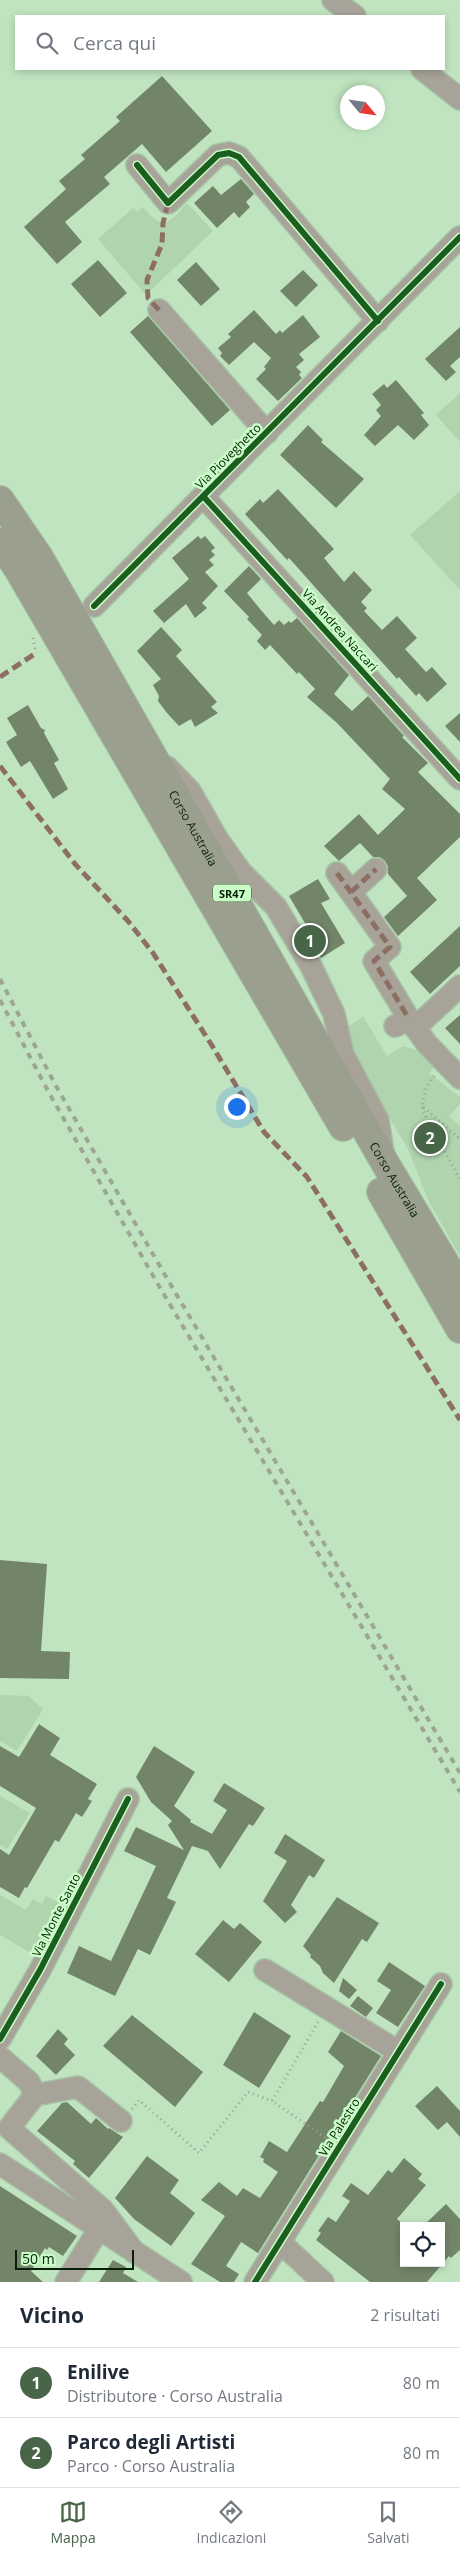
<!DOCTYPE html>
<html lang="it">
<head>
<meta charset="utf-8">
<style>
	:root { --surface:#fff; --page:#f2f2f3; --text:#1f2937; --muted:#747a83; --line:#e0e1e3; --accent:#486548 }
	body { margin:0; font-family:"Open Sans",sans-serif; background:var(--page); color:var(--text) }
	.controls { position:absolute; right:15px; bottom:15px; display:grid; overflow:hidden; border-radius:0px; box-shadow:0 2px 8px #0003 }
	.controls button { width:45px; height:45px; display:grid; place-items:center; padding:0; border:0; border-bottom:1px solid var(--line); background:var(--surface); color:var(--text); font:25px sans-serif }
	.compass { position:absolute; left:340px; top:85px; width:45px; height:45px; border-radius:50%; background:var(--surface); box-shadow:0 2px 8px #0003; rotate:119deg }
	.scale { position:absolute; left:15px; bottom:12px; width:119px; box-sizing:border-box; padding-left:5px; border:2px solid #072007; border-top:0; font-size:14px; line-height:18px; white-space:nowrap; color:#072007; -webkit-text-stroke:4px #cafdc7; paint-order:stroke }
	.you { position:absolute; left:236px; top:1106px; width:18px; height:18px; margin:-12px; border:4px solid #fff; border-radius:50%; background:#1a73e8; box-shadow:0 0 0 8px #1a73e833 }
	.badge { display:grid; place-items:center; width:32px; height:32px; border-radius:50%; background:var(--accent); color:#fff; font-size:16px; font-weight:700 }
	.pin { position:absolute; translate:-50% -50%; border:2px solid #fff; box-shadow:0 1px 5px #0006 }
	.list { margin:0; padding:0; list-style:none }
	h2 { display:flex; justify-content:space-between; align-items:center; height:65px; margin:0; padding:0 20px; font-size:21px }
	h2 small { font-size:16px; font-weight:400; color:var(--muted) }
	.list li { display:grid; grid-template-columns:32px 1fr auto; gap:15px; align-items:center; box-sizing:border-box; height:70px; padding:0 20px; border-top:1px solid var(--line) }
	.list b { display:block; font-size:19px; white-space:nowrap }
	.list p { margin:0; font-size:16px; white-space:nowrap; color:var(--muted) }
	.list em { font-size:16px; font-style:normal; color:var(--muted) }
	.icon { flex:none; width:28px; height:28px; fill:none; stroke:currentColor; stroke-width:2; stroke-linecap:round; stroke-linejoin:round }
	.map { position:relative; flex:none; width:460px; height:2282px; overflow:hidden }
	.search { position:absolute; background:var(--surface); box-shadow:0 2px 8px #0003; left:15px; right:15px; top:15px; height:55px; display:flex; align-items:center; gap:12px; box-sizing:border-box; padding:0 18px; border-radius:0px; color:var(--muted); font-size:19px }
	.sheet { height:205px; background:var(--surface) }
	nav { display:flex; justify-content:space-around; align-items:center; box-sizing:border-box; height:70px; border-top:1px solid var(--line); background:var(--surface); font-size:14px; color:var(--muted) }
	nav a { display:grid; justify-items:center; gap:2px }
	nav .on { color:var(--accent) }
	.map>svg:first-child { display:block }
	.green { fill:#afd4ae }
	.building { fill:#728569 }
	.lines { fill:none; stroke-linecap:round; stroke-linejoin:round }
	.minor-casing { stroke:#a6c2a5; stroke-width:24 }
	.highway-casing { stroke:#a6c2a5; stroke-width:30 }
	.path { stroke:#9ba191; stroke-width:3; stroke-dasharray:1 4; stroke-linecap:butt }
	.minor { stroke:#a7a398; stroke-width:21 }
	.highway { stroke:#9b9f8d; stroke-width:28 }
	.rail { stroke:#9ca694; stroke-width:4; stroke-dasharray:6 6; stroke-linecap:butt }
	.path-bridge { stroke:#9ba191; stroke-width:3; stroke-dasharray:1 4; stroke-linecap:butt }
	.quiet { stroke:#8d6e63; stroke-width:5; stroke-dasharray:10 5; stroke-linecap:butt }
	.cycleway-casing { stroke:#cafdc7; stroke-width:9 }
	.cycleway { stroke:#1b5e20; stroke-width:6 }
	.labels { text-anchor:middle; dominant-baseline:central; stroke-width:5; stroke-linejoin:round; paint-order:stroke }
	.shield { fill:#cafdc7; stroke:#426241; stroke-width:1 }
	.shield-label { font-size:11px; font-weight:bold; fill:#072007 }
	.street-label { font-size:12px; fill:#072007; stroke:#cafdc7 }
</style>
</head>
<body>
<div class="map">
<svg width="460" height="2282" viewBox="0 0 460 2282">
	<rect width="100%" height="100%" fill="#c1e4c0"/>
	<path class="green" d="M187,203L213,231L146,295L98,239L133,208L137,212L143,207C164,233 170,222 187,203Z
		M460,393V442L436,415Z
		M460,491V590L410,535Z
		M363,1016L387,1056L403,1046L419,1051L436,1065L429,1073L460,1097V1104L449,1116L460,1126V1256L430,1204L408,1149L358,1064L348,1027Z
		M0,1695L29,1696L43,1709L17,1751L0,1741Z
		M0,1796L30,1813L7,1849L0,1845Z
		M0,1895L26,1910L33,1899L42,1904L46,1896L64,1905L36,1956L0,1935Z"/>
	<path class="building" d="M162,76L212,131L166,172L142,144L104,177L110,184L65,222L82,242L57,264L24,227L66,189L59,181L85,159L81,155L120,121L116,117Z
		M241,179L254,194L246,202L250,207L239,218L234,212L217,228L194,203L213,186L221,195Z
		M98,260L127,293L100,317L71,284Z
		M196,262L220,289L201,306L177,280Z
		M303,270L318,285L296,307L280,291Z
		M254,310L276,334L280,330L282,333L303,315L320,337L299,354L304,360L296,367L301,372L299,375L302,378L278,401L256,379L266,369L264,367L271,358L254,342L229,365L220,356L222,353L218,348L231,337L228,334Z
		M148,316L230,410L212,426L130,332Z
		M460,327V357L450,366L456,372L446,381L425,359Z
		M396,380L424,413L421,415L429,425L414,440L398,425L375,446L364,435L381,416L376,410L381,405L372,394L384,384L387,388Z
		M308,425L323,440L321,442L364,479L336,508L280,455Z
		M278,489L334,549L324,558L344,582L354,571L372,590L361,602L367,608L364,611L382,630L397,616L417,638L405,649L426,672L432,667L447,684L427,702L419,693L416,696L399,677L397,679L289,558L287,560L245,514L260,499L263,503Z
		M198,536L201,539L205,536L215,548L211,551L215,555L209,560L214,565L205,572L218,586L202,603L207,608L195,618L186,604L164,623L153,611L189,579L172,558Z
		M249,566L261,579L247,593L260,609L274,625L279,620L284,625L289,621L291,623L297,618L349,675L334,694L352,711L368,696L404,736L402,737L428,763L418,772L460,814V837L417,878L437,900L398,936L384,917L407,896L388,874V867L385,861L379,857H373L360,843L339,861L324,846L359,814L378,835L405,809L382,789L390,779L337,723L307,697L315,689L299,672L297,674L270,645L265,650L257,641L262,635L247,619L249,617L224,591Z
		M161,627L182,650L176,656L217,702L211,707L218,713L195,727L191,719L179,726L167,713L158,701L159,696L153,685L161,679L137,651Z
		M28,705L41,728L45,730L44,733L59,760L54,763L68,789L53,799L30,761L21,767L6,742L17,735L7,718Z
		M460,713V742L445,726Z
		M318,879L330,899L321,903L345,943L321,958L306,932L309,930L289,896Z
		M460,926V966L430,994L410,972Z
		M460,1015V1044L445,1028Z
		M0,1560L47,1564L41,1651L70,1652L69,1679L0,1678Z
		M39,1724L60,1738L50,1755L97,1784L88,1799L92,1801L82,1817L76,1813L59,1842L55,1840L27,1888L25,1887L19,1898L0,1887V1849L9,1855L36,1808L0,1786V1746L19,1757Z
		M154,1746L195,1772L174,1806L191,1820L190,1822L212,1834L227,1810L213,1801L224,1783L265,1808L253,1826L249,1824L220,1869L208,1851L192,1846L167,1898L176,1902L150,1955L138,1949L115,1996L67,1973L79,1946L111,1961L156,1866L124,1851L136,1827L184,1850L168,1825L172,1821L151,1802L136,1777Z
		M285,1834L325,1860L314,1878L309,1875L291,1905L297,1912L285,1923L263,1901L287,1861L274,1853Z
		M337,1897L379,1923L367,1942L362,1939L334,1983L323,1973L320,1966L310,1957L311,1955L303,1946Z
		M223,1920L234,1929L240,1923L262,1942L229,1982L195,1954Z
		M389,1962L425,1986L398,2027L376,2013L391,1990L377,1981Z
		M343,1978L357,1990L349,1999L339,1991Z
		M358,1996L373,2008L366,2017L350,2006Z
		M254,2012L291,2036L259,2088L223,2065Z
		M132,2015L203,2072L175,2107L103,2046Z
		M58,2029L68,2039L64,2044L75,2055L56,2075L36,2056Z
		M341,2031L381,2056L258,2253L241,2242L226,2266L239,2274L234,2282H220L191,2264L225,2216L201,2200L219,2182L237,2196L243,2188L260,2198L278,2172L263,2162L264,2159L260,2157L269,2141L287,2152L320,2101L323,2102L344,2066L328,2052Z
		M437,2086L460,2111V2137L447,2122L438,2130L415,2106Z
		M67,2102L91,2124L96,2118L108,2129L109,2128L123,2137L89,2178L73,2164L75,2161L37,2131L62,2103Z
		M147,2156L179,2180L170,2193L195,2213L171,2246L134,2219L115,2198Z
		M404,2158L422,2174L418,2179L426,2185L397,2219L404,2225V2263H441V2226H423L446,2204L460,2219V2250L451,2258L449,2256L427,2282H370L316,2240L321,2233L318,2231L328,2217L336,2222L350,2201L342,2196L351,2183L368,2195L388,2170L392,2173Z
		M0,2186L77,2236L63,2256L49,2247L47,2250L45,2248L31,2271L43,2282H0Z
		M113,2260L126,2267L123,2273L138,2282H99Z"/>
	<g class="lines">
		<g class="minor-casing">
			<path id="minor" d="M333,0L355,16
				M422,69L460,99
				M137,165L168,203L218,155L229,153L239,157L378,321
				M159,310L267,433
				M203,496L460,779
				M94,606L460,237
				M167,767L190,791L218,840L241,872L276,907L310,964L334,1014L343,1054L378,1120L383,1152
				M337,873L390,947L374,961L409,1019
				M351,892L376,869
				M395,1026L409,1019L427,1044L460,1078
				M415,1028L460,986
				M265,1970L399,2052
				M0,2039L40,1970L128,1799
				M0,2057L29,2082L35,2095L9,2128L103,2210L134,2252
				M35,2095L78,2087L121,2121
				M0,2164L181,2282
				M281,2243L323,2282
				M66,2282L99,2229
				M255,2282L441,1984"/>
		</g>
		<g class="highway-casing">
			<g id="highway">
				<path id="s1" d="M0,500L39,557L385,1163L460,1288"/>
				<path d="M0,542L18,569L343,1127"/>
				<path d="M381,1192L460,1329"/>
			</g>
		</g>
		<path class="path" d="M33,638L36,653
			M434,1076L426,1088L422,1106L460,1139
			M422,1107L427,1120L460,1179
			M318,2022L272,2101L326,2138
			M132,2109L139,2100L199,2153L248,2092L272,2101"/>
		<use href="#minor" class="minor"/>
		<use href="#highway" class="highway"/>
		<path class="rail" d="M0,979L56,1086L165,1275L460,1773
			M0,1000L48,1091L156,1281L460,1792"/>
		<path class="path-bridge" d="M17,596L58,568"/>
		<path class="quiet" d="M159,310L148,298L147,280L162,244L163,223L168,203
			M0,677L36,653
			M0,766L75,864L128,921L153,953L211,1044L264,1132L307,1177L460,1420
			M337,873L390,947L374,961L409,1019
			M351,892L376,869"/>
		<g class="cycleway-casing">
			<path id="cycleway" d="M137,165L168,203L218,155L229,153L239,157L378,321
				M203,496L460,779
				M94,606L460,237
				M0,2039L40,1970L128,1799
				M255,2282L441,1984"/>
		</g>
		<use href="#cycleway" class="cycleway"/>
	</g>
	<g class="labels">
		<rect class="shield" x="213" y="884.5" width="38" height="17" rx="4"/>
		<g class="shield-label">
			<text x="232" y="893">SR47</text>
		</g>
		<g class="street-label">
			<text transform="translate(228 456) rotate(-45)">Via Pioveghetto</text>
			<text transform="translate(340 630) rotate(48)">Via Andrea Naccari</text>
			<text stroke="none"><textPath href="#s1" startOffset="381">Corso Australia</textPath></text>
			<text stroke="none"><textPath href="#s1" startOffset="786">Corso Australia</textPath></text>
			<text transform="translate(56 1915) rotate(-63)">Via Monte Santo</text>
			<text transform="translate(339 2127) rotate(-58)">Via Palestro</text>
		</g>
	</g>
</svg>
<div class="controls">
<button><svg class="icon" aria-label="locate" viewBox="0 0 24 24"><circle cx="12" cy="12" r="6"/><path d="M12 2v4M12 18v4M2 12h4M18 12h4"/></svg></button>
</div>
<svg class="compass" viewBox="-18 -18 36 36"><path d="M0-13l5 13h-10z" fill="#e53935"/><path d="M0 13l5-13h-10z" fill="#747a83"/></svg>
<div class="scale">50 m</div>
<div class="you"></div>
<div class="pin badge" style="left:310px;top:941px">1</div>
<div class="pin badge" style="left:430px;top:1138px">2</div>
<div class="search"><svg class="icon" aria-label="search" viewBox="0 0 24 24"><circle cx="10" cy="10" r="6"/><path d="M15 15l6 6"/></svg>Cerca qui</div>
</div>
<section class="sheet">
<h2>Vicino<small>2 risultati</small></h2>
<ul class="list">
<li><span class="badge">1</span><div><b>Enilive</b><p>Distributore · Corso Australia</p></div><em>80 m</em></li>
<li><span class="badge">2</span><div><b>Parco degli Artisti</b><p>Parco · Corso Australia</p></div><em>80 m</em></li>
</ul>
</section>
<nav>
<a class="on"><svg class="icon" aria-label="map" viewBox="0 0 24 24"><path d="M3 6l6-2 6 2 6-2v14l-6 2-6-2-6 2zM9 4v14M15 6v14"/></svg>Mappa</a>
<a><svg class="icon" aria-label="directions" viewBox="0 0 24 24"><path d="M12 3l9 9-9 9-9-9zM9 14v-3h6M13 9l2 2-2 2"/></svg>Indicazioni</a>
<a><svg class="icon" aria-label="saved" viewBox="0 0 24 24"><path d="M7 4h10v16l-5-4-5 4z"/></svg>Salvati</a>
</nav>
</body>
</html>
